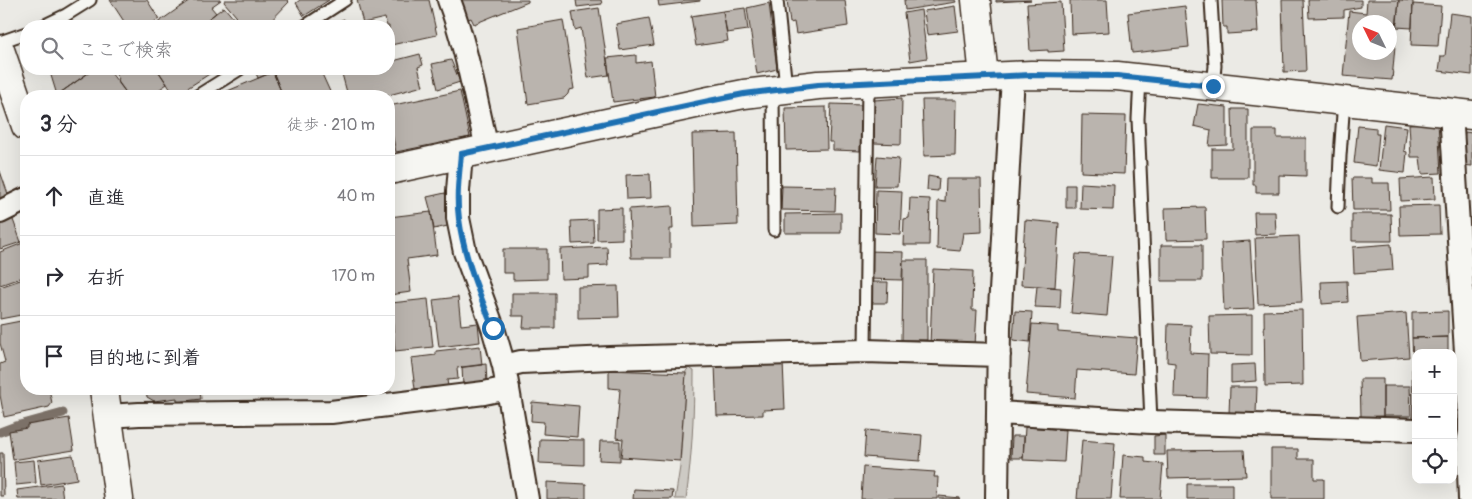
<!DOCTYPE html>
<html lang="ja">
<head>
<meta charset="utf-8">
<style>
	:root { --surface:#fff; --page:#f2f2f3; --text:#2b2b33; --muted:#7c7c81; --line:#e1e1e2 }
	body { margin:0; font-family:Pangolin,"Klee One",sans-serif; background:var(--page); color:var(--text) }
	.controls { position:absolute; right:15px; bottom:15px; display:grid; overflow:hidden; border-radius:10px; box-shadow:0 5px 20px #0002 }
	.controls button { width:45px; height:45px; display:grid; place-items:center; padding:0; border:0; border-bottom:1px solid var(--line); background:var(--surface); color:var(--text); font:25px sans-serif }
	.compass { position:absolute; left:1352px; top:15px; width:45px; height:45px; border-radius:50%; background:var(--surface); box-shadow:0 5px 20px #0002; rotate:313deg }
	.stop { position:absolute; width:15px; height:15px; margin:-11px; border:4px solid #1f6fb2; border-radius:50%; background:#fff }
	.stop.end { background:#1f6fb2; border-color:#fff; box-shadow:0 1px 5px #0008 }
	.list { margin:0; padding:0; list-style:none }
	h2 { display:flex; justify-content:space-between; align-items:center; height:65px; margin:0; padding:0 20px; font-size:21px }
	h2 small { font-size:16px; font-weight:400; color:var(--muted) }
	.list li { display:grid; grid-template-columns:32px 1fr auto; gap:15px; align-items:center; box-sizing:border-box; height:80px; padding:0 20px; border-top:1px solid var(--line) }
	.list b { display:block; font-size:19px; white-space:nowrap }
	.list em { font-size:16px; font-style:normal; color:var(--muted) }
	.icon { flex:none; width:28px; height:28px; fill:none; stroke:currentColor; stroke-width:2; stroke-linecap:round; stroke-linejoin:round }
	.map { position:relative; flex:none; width:1472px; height:499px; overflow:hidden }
	.search { position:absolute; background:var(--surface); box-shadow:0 5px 20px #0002; left:20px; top:20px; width:375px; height:55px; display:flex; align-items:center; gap:12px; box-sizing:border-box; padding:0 18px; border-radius:20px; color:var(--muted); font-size:19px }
	.panel { position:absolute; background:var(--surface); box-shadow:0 5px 20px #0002; left:20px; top:90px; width:375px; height:305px; border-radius:20px }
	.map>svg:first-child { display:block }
	.green { fill:#cdcac4; stroke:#847a71 }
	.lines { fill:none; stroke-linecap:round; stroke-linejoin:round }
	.stream { stroke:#7c7167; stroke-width:9 }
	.building { fill:#bab4ae; stroke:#3b2a1e; fill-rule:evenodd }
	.lane-casing { stroke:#3b2a1e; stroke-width:15 }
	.street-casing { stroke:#3b2a1e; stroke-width:26 }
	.secondary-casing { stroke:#3b2a1e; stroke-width:31 }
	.primary-casing { stroke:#3b2a1e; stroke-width:31 }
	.lane { stroke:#f6f6f2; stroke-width:11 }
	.street { stroke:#f6f6f2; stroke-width:22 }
	.secondary { stroke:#f6f6f2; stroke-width:28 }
	.primary { stroke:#f6f6f2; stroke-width:28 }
	.route { stroke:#1f6fb2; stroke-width:6 }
</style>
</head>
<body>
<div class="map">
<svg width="1472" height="499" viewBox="0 0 1472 499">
	<rect width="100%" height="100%" fill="#ebeae5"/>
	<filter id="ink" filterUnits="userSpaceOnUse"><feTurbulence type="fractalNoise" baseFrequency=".02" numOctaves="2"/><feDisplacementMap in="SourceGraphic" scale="10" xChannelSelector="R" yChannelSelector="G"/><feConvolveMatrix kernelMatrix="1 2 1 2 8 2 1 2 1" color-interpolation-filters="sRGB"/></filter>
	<g filter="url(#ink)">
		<path class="green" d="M689,368L694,371C694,414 692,456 686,499H675L680,467L686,371Z"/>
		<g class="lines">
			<path class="stream" d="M0,432L16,426L63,413"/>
		</g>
		<path class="building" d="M110,0H147L159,19L148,26H127Z
			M190,0H221L211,7L216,13L199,26H153Z
			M225,0H287L289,2L266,26H242L234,18L236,16L224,2Z
			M300,0H329L304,16L296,3Z
			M357,0H429L437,35L391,45L389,36V26H387L385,18L363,23Z
			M462,0H528V2L474,24L471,18L466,20L459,1Z
			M576,0H601L602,4L577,7Z
			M658,0H700V1L659,6Z
			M787,0H845L848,26L796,34L794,22L790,23Z
			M904,0H955L956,2L905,10Z
			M996,0H1031L996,2Z
			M1070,0H1107L1109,32L1071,34Z
			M1222,0H1256L1258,32L1227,34V27H1223Z
			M1282,0H1303L1306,71L1284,72Z
			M1308,0H1361V7L1344,10V17L1309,18Z
			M1367,0H1399L1392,80L1343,76L1349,11L1366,13ZM1360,22H1390V52H1360Z
			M1399,0L1413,1L1412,28L1396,27Z
			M1061,2L1064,51L1048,52V50L1030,51L1027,4Z
			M769,3L777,69L757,74L747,8Z
			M1413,4L1441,6L1438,46L1411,45Z
			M955,6L958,31L927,35L924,11Z
			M1185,6L1189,47L1132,53L1128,13Z
			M224,7L240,26H199L216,13Z
			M599,8L609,75L588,78L581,28L575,30L572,12Z
			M745,8L748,30L727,33L723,11Z
			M921,10L927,58L910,61L904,13Z
			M723,11L728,41L696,46L691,16Z
			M1450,13L1472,16V75L1439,71L1441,56H1445Z
			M649,18L654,45L620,50L616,24Z
			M344,19L347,26H326Z
			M563,20L574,89L569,90L568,94L564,98L528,104L518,28Z
			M420,54L423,65L418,67L423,86L385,96H348L342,74L363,69H389V62Z
			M636,55V63L651,61L655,97L613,102L607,58Z
			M451,60L460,82L438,89L432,64Z
			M49,69H94L57,95Z
			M94,69H108L127,94L124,96H58L57,95Z
			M112,69H157L167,84L150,96H124L127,94L117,80L119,79Z
			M157,69H213L214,71L175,96Z
			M258,69H331L332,70L322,74L332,96H283L273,72L258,78L255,71Z
			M273,72L283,96H218V95Z
			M460,91L470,137L396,152L389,119V106Z
			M902,98L901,144L874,143V100Z
			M922,100H956L955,155L924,156Z
			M831,104L862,105L860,151L833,150V142H829Z
			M1198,104L1227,107V145L1209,146L1211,130L1194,126Z
			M826,107L827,149L786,150L785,108Z
			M1232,109H1248V178H1212V149H1233Z
			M1082,115L1126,116L1124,174L1081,172Z
			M1438,122L1441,173L1422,174L1420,157H1411L1409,124Z
			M1384,124L1407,127L1404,151L1407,152L1405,173L1379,170Z
			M1358,126L1376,128V134H1379L1376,166L1354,163Z
			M1253,130H1277V138H1306V176L1279,175V193H1256V185H1253Z
			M1465,132L1472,133V166L1462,165Z
			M736,133L738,225L694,227L692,134Z
			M877,156L899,158L897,186H875Z
			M0,171L9,197L0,201Z
			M650,174L651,198L627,199L626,175Z
			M928,176L939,178L938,191L927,190Z
			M1434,177L1435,199L1401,201L1400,179Z
			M1352,178H1372V183H1389L1390,210H1353Z
			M946,179H981L982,232L963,233L960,251L937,249L938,201L945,202Z
			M1081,183L1114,185L1113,210L1080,209Z
			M1066,185H1075V208H1066Z
			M782,186L836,187L835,211L781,210Z
			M876,190L902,191L900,234L875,233Z
			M445,193L452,225L434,229L431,212L427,197Z
			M910,198L930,199L929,245H903L904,219L909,218Z
			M1439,205L1440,234L1400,235L1399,206Z
			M672,206L673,229H670V258H631L629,209Z
			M1205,207L1206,239L1166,240L1165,208Z
			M622,208V239L597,240V209Z
			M431,212L437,255L407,259L411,292L389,295V217Z
			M1254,212H1275L1276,234L1255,235Z
			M841,213V233H785V214Z
			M1352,214H1391L1392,241H1352Z
			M12,217L21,242L0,249V222Z
			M593,220L594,243L572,244L571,221Z
			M1025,220L1059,223L1055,287L1021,285Z
			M1299,236L1302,302L1258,304L1255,238Z
			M1250,241L1254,309L1224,310L1221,243Z
			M23,243L26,254V276L0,285V252Z
			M1391,244L1393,270L1354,273L1353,247Z
			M1161,245H1202V281H1161Z
			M607,247L608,265L589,266V278L561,279L560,249Z
			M503,249H547V279L513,280V273H503Z
			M869,251L903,252L902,280L868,279Z
			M1076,254L1112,256L1107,316L1071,313Z
			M903,260H927V340H902Z
			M933,269L973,271L972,310H977L975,346L930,344Z
			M26,278V314L0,319V287Z
			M1347,281L1348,302L1322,304L1321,282Z
			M871,282H888L887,303H869Z
			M618,286L619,317L578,318V287Z
			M1037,286L1061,288L1060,308L1035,307Z
			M512,293H555V328H523L524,316H512Z
			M458,297L461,325L478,323L480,342L439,347L433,300Z
			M428,299L433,347L395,351L391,303Z
			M1302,310L1303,385L1265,386L1264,311Z
			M1015,311L1032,312L1030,342L1013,340Z
			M1448,311V337L1412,338V312Z
			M1406,313L1409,357L1360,361L1357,317Z
			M1252,315V355L1210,354L1209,316Z
			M26,320V389H49L52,403L49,407L4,417L0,395V364L5,362L0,343V325Z
			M1032,324L1058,326V332L1137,338L1134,374L1077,370L1075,398L1026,394Z
			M1168,324L1191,325L1190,353L1208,354L1207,398L1174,397L1175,363L1167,362Z
			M389,332L392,357H389Z
			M1448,337V353H1416V365H1413L1412,338Z
			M480,346L482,365L457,368L458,379L447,380L448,386L415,389L411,358L436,355V351Z
			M783,362L785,409L763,410V415L717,416L715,365Z
			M486,364L487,383L463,386L462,367Z
			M1255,364L1256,381L1231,383V365Z
			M1412,369H1416V425H1413Z
			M609,370L686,373L680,461L621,457L623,439L616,438L620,389L609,388Z
			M1360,379H1383V416L1361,417Z
			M1383,386H1410L1411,416H1383Z
			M1230,387H1257L1256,414H1229Z
			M146,389H200L201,399L177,402V398L154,401L147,397Z
			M532,402L579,406L577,437L543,434L544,422L531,421Z
			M69,418L74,450L13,460L9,431L27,428V425Z
			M1025,427L1066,430L1064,462L1023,460Z
			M866,430L922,435L920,461L864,457Z
			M1165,435V455H1154V436Z
			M1012,436H1024L1023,458H1011Z
			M540,439L584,440V465L539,463Z
			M1082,440L1115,443L1111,499H1077Z
			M600,441H620V461L599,460Z
			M1271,449H1298V459H1314V479H1324V499H1271Z
			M1244,450L1246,476L1168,478L1167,451Z
			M0,453H3L4,496H0Z
			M73,455L77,479L41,485L38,460Z
			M1123,455L1145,457V462L1163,464L1160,499H1120Z
			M34,460L36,483L16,485L14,462Z
			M863,467L935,472L934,477H938L937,499H861Z
			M547,482L586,484V499H547Z
			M61,484L63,499H18L17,490Z
			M1187,484H1232V499H1187Z
			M634,489L673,491L672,499H633Z
			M939,496L960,498V499H939Z"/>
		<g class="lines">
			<g class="lane-casing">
				<path id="lane" d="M777,0L786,88
					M1211,0L1215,66L1213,86
					M43,26L66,15L90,0
					M305,26L345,0
					M0,42L26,33
					M1140,78L1138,119L1151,422
					M773,90L774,230
					M197,96L240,69
					M1338,207L1340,156L1344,100
					M865,351L868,83"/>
			</g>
			<g class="street-casing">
				<path id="street" d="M449,0C467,48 475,98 487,148
					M1451,112L1470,416V432L1468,444L1470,499
					M461,154L458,191V218L465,252L493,328L504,366L527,499
					M0,212L26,199
					M504,366L521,362L610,358L865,351L999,355
					M999,413L1151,422L1416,430
					M108,416L139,414L331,412L484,393L508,388
					M997,499L999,327L1013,76"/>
			</g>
			<g class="secondary-casing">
				<path id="secondary" d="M976,0L984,77
					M389,170L709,101L744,94L818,85L1031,75L1117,76L1472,115"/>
			</g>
			<g class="primary-casing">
				<path id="primary" d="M0,50L26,126
					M104,389L119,499"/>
			</g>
			<use href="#lane" class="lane"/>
			<use href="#street" class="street"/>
			<use href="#secondary" class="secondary"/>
			<use href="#primary" class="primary"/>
		</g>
	</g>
	<g class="lines" filter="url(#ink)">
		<path class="route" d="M493,328C479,293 464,257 459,219C456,197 459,175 461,154L709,101L744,94L818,85L1031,75L1117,76L1213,86"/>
	</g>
</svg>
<div class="controls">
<button>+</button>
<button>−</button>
<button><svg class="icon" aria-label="locate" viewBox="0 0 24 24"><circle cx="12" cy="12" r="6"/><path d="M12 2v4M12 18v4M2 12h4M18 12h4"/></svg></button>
</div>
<svg class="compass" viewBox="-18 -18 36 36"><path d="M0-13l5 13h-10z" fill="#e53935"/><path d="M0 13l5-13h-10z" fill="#7c7c81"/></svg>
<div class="stop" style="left:493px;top:328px"></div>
<div class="stop end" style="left:1213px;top:86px"></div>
<div class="search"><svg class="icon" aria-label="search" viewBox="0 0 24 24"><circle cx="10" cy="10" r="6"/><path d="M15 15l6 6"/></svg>ここで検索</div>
<section class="panel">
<h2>3 分<small>徒歩 · 210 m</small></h2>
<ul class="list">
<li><svg class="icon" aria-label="ahead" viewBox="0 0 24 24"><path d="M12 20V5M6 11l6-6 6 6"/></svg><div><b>直進</b></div><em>40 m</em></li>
<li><svg class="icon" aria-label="right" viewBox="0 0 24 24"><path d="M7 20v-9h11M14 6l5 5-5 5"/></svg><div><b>右折</b></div><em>170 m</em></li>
<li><svg class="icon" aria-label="arrive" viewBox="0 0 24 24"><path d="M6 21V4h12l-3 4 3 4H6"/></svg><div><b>目的地に到着</b></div></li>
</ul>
</section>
</div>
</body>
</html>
